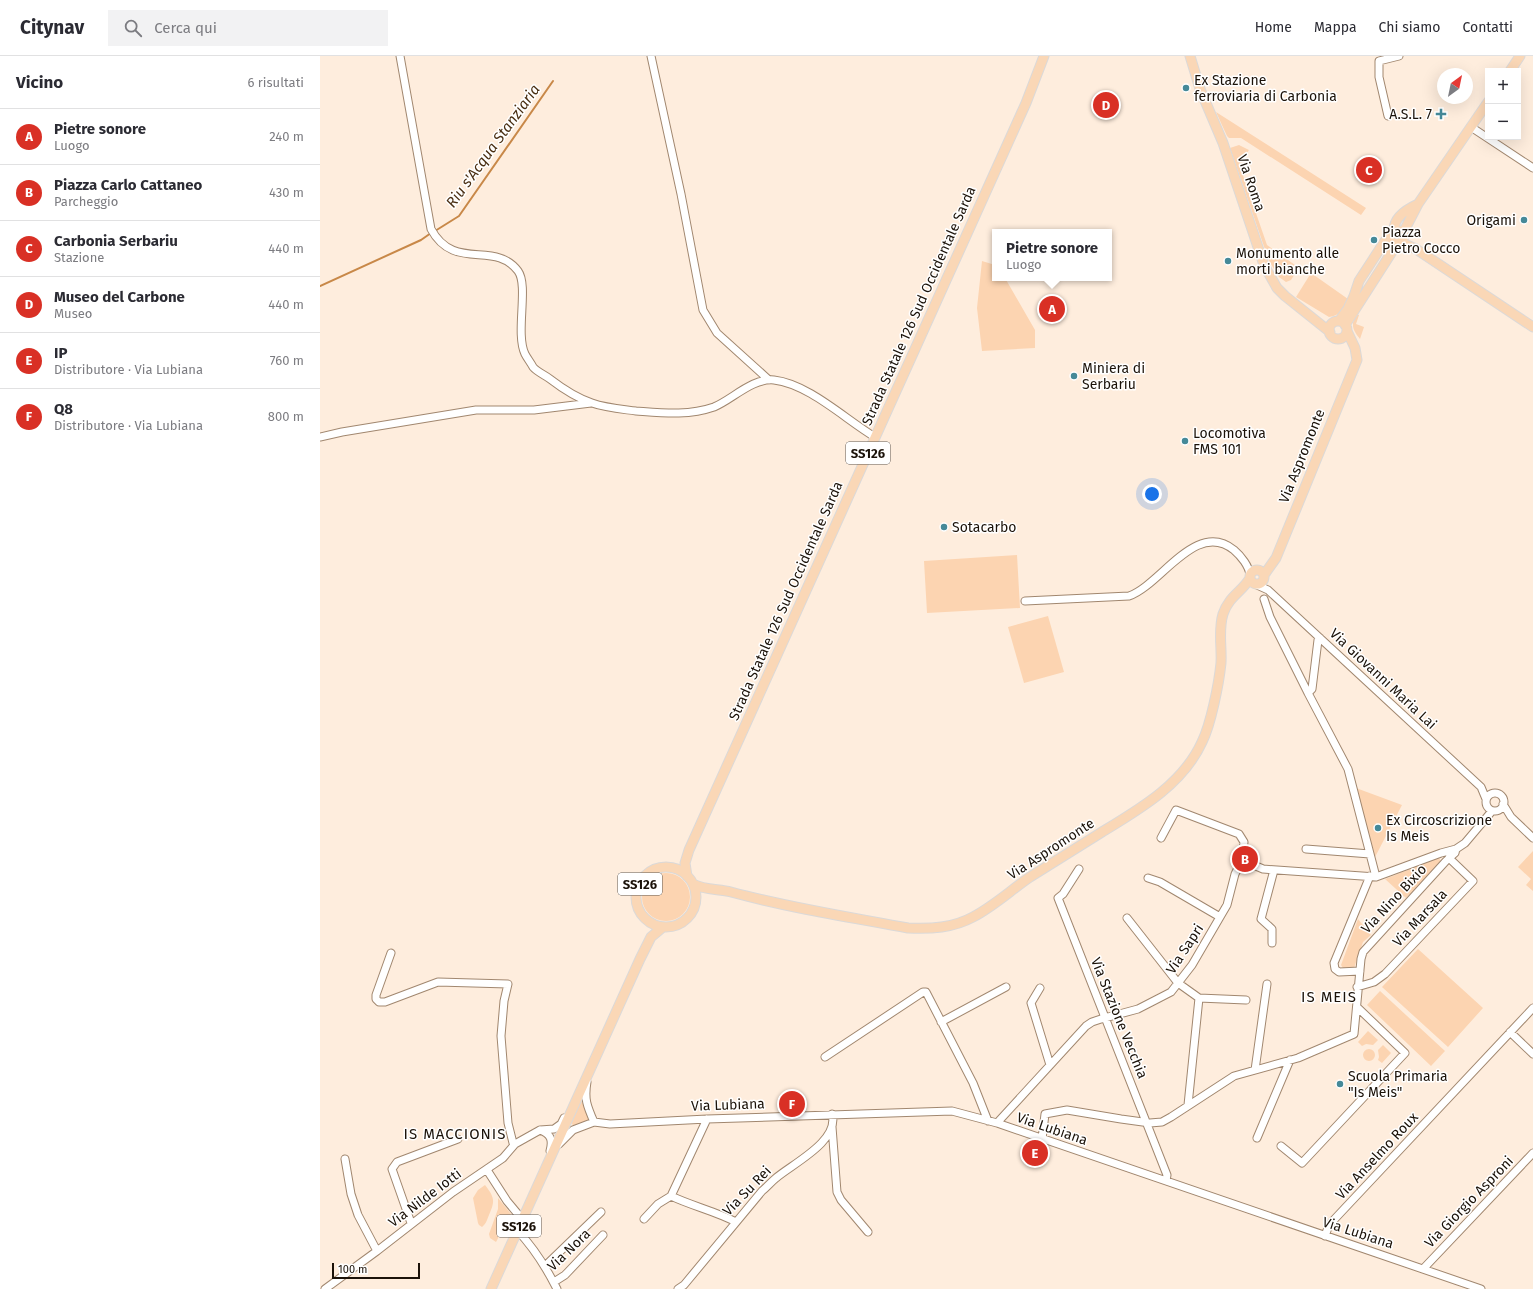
<!DOCTYPE html>
<html lang="it">
<head>
<meta charset="utf-8">
<style>
	:root { --surface:#fff; --page:#f2f2f3; --text:#2b2b33; --muted:#7c7c81; --line:#e1e1e2; --accent:#d93025 }
	body { margin:0; font-family:"Fira Sans",sans-serif; background:var(--page); color:var(--text) }
	.controls { position:absolute; right:12px; top:12px; display:grid; overflow:hidden; border-radius:0px; box-shadow:0 4px 16px #0002 }
	.controls button { width:36px; height:36px; display:grid; place-items:center; padding:0; border:0; border-bottom:1px solid var(--line); background:var(--surface); color:var(--text); font:20px sans-serif }
	.compass { position:absolute; left:1117px; top:12px; width:36px; height:36px; border-radius:50%; background:var(--surface); box-shadow:0 4px 16px #0002; rotate:33deg }
	.scale { position:absolute; left:12px; bottom:10px; width:88px; box-sizing:border-box; padding-left:4px; border:2px solid #1b1209; border-top:0; font-size:11px; line-height:14px; white-space:nowrap; color:#1b1209; -webkit-text-stroke:3px #fff; paint-order:stroke }
	.you { position:absolute; left:832px; top:438px; width:14px; height:14px; margin:-10px; border:3px solid #fff; border-radius:50%; background:#1a73e8; box-shadow:0 0 0 6px #1a73e833 }
	.badge { display:grid; place-items:center; width:26px; height:26px; border-radius:50%; background:var(--accent); color:#fff; font-size:13px; font-weight:700 }
	.pin { position:absolute; translate:-50% -50%; border:2px solid #fff; box-shadow:0 1px 4px #0006 }
	.popup { position:absolute; left:672px; top:173px; width:120px; height:52px; box-sizing:border-box; display:grid; place-content:center; border-radius:0px; background:var(--surface); filter:drop-shadow(0 1px 3px #0005); font-size:13px; white-space:nowrap; color:var(--muted) }
	.popup b { font-size:15px; color:var(--text) }
	.popup::after { content:''; position:absolute; left:50%; top:100%; margin-left:-8px; border:8px solid transparent; border-top-color:var(--surface) }
	.list { margin:0; padding:0; list-style:none }
	h2 { display:flex; justify-content:space-between; align-items:center; height:52px; margin:0; padding:0 16px; font-size:17px }
	h2 small { font-size:13px; font-weight:400; color:var(--muted) }
	.list li { display:grid; grid-template-columns:26px 1fr auto; gap:12px; align-items:center; box-sizing:border-box; height:56px; padding:0 16px; border-top:1px solid var(--line) }
	.list b { display:block; font-size:15px; white-space:nowrap }
	.list p { margin:0; font-size:13px; white-space:nowrap; color:var(--muted) }
	.list em { font-size:13px; font-style:normal; color:var(--muted) }
	.icon { flex:none; width:22px; height:22px; fill:none; stroke:currentColor; stroke-width:2; stroke-linecap:round; stroke-linejoin:round }
	.map { position:relative; flex:none; width:1213px; height:1233px; overflow:hidden }
	header { display:flex; align-items:center; gap:24px; box-sizing:border-box; height:56px; padding:0 20px; background:var(--surface); border-bottom:1px solid var(--line) }
	header strong { font-size:19px }
	nav { display:flex; gap:22px; margin-inline-start:auto; font-size:14px }
	.search { width:280px; height:36px; background:var(--page); display:flex; align-items:center; gap:10px; box-sizing:border-box; padding:0 14px; border-radius:0px; color:var(--muted); font-size:15px }
	main { display:flex }
	aside { flex:1; background:var(--surface) }
	.map>svg:first-child { display:block }
	.green { fill:#fcd4b1 }
	.lines { fill:none; stroke-linecap:round; stroke-linejoin:round }
	.stream { stroke:#c88848; stroke-width:2 }
	.minor-casing { stroke:#a1876f; stroke-width:9 }
	.major-casing { stroke:#dbd9d8; stroke-width:11 }
	.minor { stroke:#fff; stroke-width:7 }
	.major { stroke:#fad7b6; stroke-width:9 }
	.poi-dot { fill:#458998; stroke:#fff; stroke-width:1.5 }
	.labels { text-anchor:middle; dominant-baseline:central; stroke-width:3; stroke-linejoin:round; paint-order:stroke }
	.shield { fill:#fff; stroke:#5f5953; stroke-width:1 }
	.shield-label { font-size:13px; font-weight:bold; fill:#1b1209 }
	.poi-label { font-size:14px; fill:#1b1209; stroke:#fff; text-anchor:start }
	.street-label { font-size:14px; fill:#1b1209; stroke:#fff }
	.water-label { font-size:15px; font-style:italic; fill:#4a2f13; stroke:#fff }
	.neighbourhood-label { font-size:15px; letter-spacing:1px; fill:#1b1209; stroke:#fff }
</style>
</head>
<body>
<header>
<strong>Citynav</strong>
<div class="search"><svg class="icon" aria-label="search" viewBox="0 0 24 24"><circle cx="10" cy="10" r="6"/><path d="M15 15l6 6"/></svg>Cerca qui</div>
<nav><a>Home</a><a>Mappa</a><a>Chi siamo</a><a>Contatti</a></nav>
</header>
<main>
<aside>
<h2>Vicino<small>6 risultati</small></h2>
<ul class="list">
<li><span class="badge">A</span><div><b>Pietre sonore</b><p>Luogo</p></div><em>240 m</em></li>
<li><span class="badge">B</span><div><b>Piazza Carlo Cattaneo</b><p>Parcheggio</p></div><em>430 m</em></li>
<li><span class="badge">C</span><div><b>Carbonia Serbariu</b><p>Stazione</p></div><em>440 m</em></li>
<li><span class="badge">D</span><div><b>Museo del Carbone</b><p>Museo</p></div><em>440 m</em></li>
<li><span class="badge">E</span><div><b>IP</b><p>Distributore · Via Lubiana</p></div><em>760 m</em></li>
<li><span class="badge">F</span><div><b>Q8</b><p>Distributore · Via Lubiana</p></div><em>800 m</em></li>
</ul>
</aside>
<div class="map">
<svg width="1213" height="1233" viewBox="0 0 1213 1233">
	<rect width="100%" height="100%" fill="#feeddd"/>
	<path class="green" d="M896,56L1046,152L1041,159L921,82H909L907,80Z
		M919,89L929,94L919,108L947,189L975,209C978,215 974,219 971,224L966,226L959,221L949,205L910,92Z
		M662,205L675,209V222H685L715,274V292L662,295L657,252Z
		M991,217L1028,243C1024,252 1020,260 1009,261L976,241Z
		M1036,258L1039,259L1036,268L1044,271L1040,283C1032,273 1031,269 1036,258Z
		M697,499L700,552L607,557L604,505Z
		M728,560L744,616L704,627L688,571Z
		M1036,732L1082,749L1054,803Z
		M1213,795V835L1206,829L1211,823L1198,811Z
		M1119,802L1121,805L1086,842L1065,823Z
		M322 841a24 24 0 1 1 48 0a24 24 0 1 1-48 0Z
		M1038,863L1051,879L1043,886L1034,912H1023L1021,909Z
		M1098,893L1163,952L1128,991L1062,931Z
		M1060,935L1125,995L1111,1010L1047,949Z
		M1048,975L1058,984L1053,989L1046,988L1042,990L1038,986Z
		M1063,989L1071,997L1062,1007L1058,1004L1059,1001L1058,994Z
		M1043 999a6 6 0 1 1 12 0a6 6 0 1 1-12 0Z
		M261,1044L270,1064L254,1070L251,1067Z
		M165,1129C175,1142 175,1145 169,1159C167,1164 166,1168 162,1171L159,1169L158,1167L153,1142L158,1134Z
		M178,1142L191,1158L176,1186L170,1182L169,1178L178,1153Z"/>
	<g class="lines">
		<path class="stream" d="M115,175L139,160L233,25
			M0,230L101,184L111,177"/>
		<g class="minor-casing">
			<path id="minor" d="M80,0L111,173C134,216 175,184 198,215C209,230 195,277 205,298C207,302 211,307 213,311C217,316 225,319 230,323C243,333 257,342 272,347C286,352 301,353 316,355C343,357 368,360 394,351C413,343 432,322 454,324C489,328 526,364 555,381
				M331,0L361,138L383,254L397,277L449,324
				M1068,60L1059,21V5L1079,0
				M1151,71L1213,112
				M0,381L22,376L156,354H214L271,347
				M937,529L948,534L1161,731L1166,743
				M944,543L950,561L988,637
				M705,545L809,540C841,529 876,463 914,494C921,500 929,510 930,519
				M1000,582L998,584L992,633L988,637L1028,713L1056,821
				M1166 746a9 9 0 1 1 18 0a9 9 0 1 1-18 0Z
				M1183,748L1191,761L1213,782
				M841,782L856,754L919,778L924,786L922,804
				M986,793L1050,798
				M759,813L743,838L738,842L847,1119L846,1125
				M828,822L840,826L900,861
				M807,862L858,927L879,942L926,944
				M952,887V873L941,863L954,814
				M71,897L56,939V943L59,946H65L118,926L188,928L184,945L181,980L188,1067L193,1087L195,1088
				M1040,915L1019,916L1015,913L1014,907L1050,820
				M1037,931L1054,926L1065,918L1153,825L1129,802
				M720,932L711,947L730,1009
				M621,966L686,931
				M1190,976L1213,998
				M505,1001L603,936H606L653,1027L668,1065
				M935,1014L947,928
				M267,1026C264,1043 267,1050 274,1066
				M868,1049L879,942
				M677,1067L766,970L772,966L781,963L818,953L851,936L872,909L907,849L915,818L922,804L943,813L1056,821L1121,797L1136,793L1145,787L1172,755
				M512,1071L517,1136L521,1144L548,1176
				M220,1074C231,1078 233,1084 230,1095
				M937,1082L970,1004
				M722,1083L725,1058L747,1054L801,1063L830,1067L842,1066L851,1061L914,1020L978,1002L1034,978L1041,903L1043,896L1126,805L1135,797L1136,793
				M239,1088L253,1074L274,1066L290,1068L387,1063L632,1055L677,1067L1161,1233
				M961,1090L982,1107L1085,997L1037,951
				M25,1103L31,1138L38,1159L57,1195
				M167,1114L187,1145L202,1163
				M351,1140C372,1150 395,1155 416,1166
				M324,1163L338,1148L351,1140L387,1063
				M91,1167L72,1113L77,1106L138,1083
				M197,1174C214,1192 226,1211 237,1233
				M1005,1180L1009,1169L1213,952
				M225,1210L281,1156
				M1103,1213L1213,1097
				M234,1226L245,1219L283,1179
				M5,1233L57,1195L133,1136L183,1102L195,1088L220,1074L234,1073L241,1068L244,1062
				M358,1233L364,1229L442,1135C447,1131 451,1126 456,1122C472,1108 520,1085 512,1058"/>
		</g>
		<g class="major-casing">
			<path id="major" d="M870,0L880,33L903,87L944,209L957,232L965,240L1010,276
				M1190,15L1200,0
				M1074,174C1074,161 1087,153 1098,148
				M1083,177L1098,148L1168,46
				M1080,188L1083,184L1084,179L1081,175L1074,174L1069,180C1070,190 1077,187 1084,188C1088,189 1092,191 1096,193L1213,271
				M1019,265L1028,253L1034,240L1039,225L1065,185L1069,183
				M1009 274a9 9 0 1 1 18 0a9 9 0 1 1-18 0Z
				M1025,269L1077,188
				M930 521a7 7 0 1 1 14 0a7 7 0 1 1-14 0Z
				M944,519L956,502L1037,304L1035,292L1027,275
				M316 841a30 30 0 1 1 60 0a30 30 0 1 1-60 0Z
				M367,820L365,807L369,794L706,47L724,0
				M373,828C384,834 399,833 411,836C470,852 529,861 588,872C611,873 633,872 653,861C674,850 691,834 710,821C734,806 758,791 782,776C820,753 863,728 882,686C891,668 899,627 901,607C902,591 898,574 903,558C909,540 922,536 930,522
				M171,1233L320,903L331,881L343,871"/>
		</g>
		<use href="#minor" class="minor"/>
		<use href="#major" class="major"/>
	</g>
	<g class="poi-dot">
		<circle cx="866" cy="32" r="4"/>
		<path d="M1119 52h4v4h4v4h-4v4h-4v-4h-4v-4h4z"/>
		<circle cx="1204" cy="164" r="4"/>
		<circle cx="1054" cy="184" r="4"/>
		<circle cx="908" cy="205" r="4"/>
		<circle cx="754" cy="320" r="4"/>
		<circle cx="865" cy="385" r="4"/>
		<circle cx="624" cy="471" r="4"/>
		<circle cx="1058" cy="772" r="4"/>
		<circle cx="1020" cy="1028" r="4"/>
	</g>
	<g class="labels">
		<g class="shield">
			<rect x="526" y="386" width="44" height="22" rx="3"/>
			<rect x="298" y="817" width="44" height="22" rx="3"/>
			<rect x="177" y="1159" width="44" height="22" rx="3"/>
		</g>
		<g class="shield-label">
			<text x="548" y="397">SS126</text>
			<text x="320" y="828">SS126</text>
			<text x="199" y="1170">SS126</text>
		</g>
		<g class="poi-label">
			<text x="874" y="24">Ex Stazione<tspan x="874" dy="16">ferroviaria di Carbonia</tspan></text>
			<text x="1112" y="58" text-anchor="end">A.S.L. 7</text>
			<text x="1196" y="164" text-anchor="end">Origami</text>
			<text x="1062" y="176">Piazza<tspan x="1062" dy="16">Pietro Cocco</tspan></text>
			<text x="916" y="197">Monumento alle<tspan x="916" dy="16">morti bianche</tspan></text>
			<text x="762" y="312">Miniera di<tspan x="762" dy="16">Serbariu</tspan></text>
			<text x="873" y="377">Locomotiva<tspan x="873" dy="16">FMS 101</tspan></text>
			<text x="632" y="471">Sotacarbo</text>
			<text x="1066" y="764">Ex Circoscrizione<tspan x="1066" dy="16">Is Meis</tspan></text>
			<text x="1028" y="1020">Scuola Primaria<tspan x="1028" dy="16">"Is Meis"</tspan></text>
		</g>
		<g class="street-label">
			<text transform="translate(931 127) rotate(71)">Via Roma</text>
			<text transform="translate(599 250) rotate(-66)">Strada Statale 126 Sud Occidentale Sarda</text>
			<text transform="translate(982 400) rotate(-68)">Via Aspromonte</text>
			<text transform="translate(466 545) rotate(-66)">Strada Statale 126 Sud Occidentale Sarda</text>
			<text transform="translate(1063 623) rotate(43)">Via Giovanni Maria Lai</text>
			<text transform="translate(731 793) rotate(-33)">Via Aspromonte</text>
			<text transform="translate(1074 843) rotate(-47)">Via Nino Bixio</text>
			<text transform="translate(1100 862) rotate(-47)">Via Marsala</text>
			<text transform="translate(865 893) rotate(-57)">Via Sapri</text>
			<text transform="translate(799 962) rotate(68)">Via Stazione Vecchia</text>
			<text transform="translate(408 1049) rotate(-2)">Via Lubiana</text>
			<text transform="translate(732 1073) rotate(19)">Via Lubiana</text>
			<text transform="translate(1057 1100) rotate(-47)">Via Anselmo Roux</text>
			<text transform="translate(427 1135) rotate(-46)">Via Su Rei</text>
			<text transform="translate(105 1142) rotate(-37)">Via Nilde Iotti</text>
			<text transform="translate(1149 1146) rotate(-46)">Via Giorgio Asproni</text>
			<text transform="translate(1038 1177) rotate(18)">Via Lubiana</text>
			<text transform="translate(249 1194) rotate(-44)">Via Nora</text>
		</g>
		<g class="water-label">
			<text transform="translate(173 90) rotate(-54)">Riu s'Acqua Stanziaria</text>
		</g>
		<g class="neighbourhood-label">
			<text x="1009" y="941">IS MEIS</text>
			<text x="135" y="1078">IS MACCIONIS</text>
		</g>
	</g>
</svg>
<div class="controls">
<button>+</button>
<button>−</button>
</div>
<svg class="compass" viewBox="-18 -18 36 36"><path d="M0-13l5 13h-10z" fill="#e53935"/><path d="M0 13l5-13h-10z" fill="#7c7c81"/></svg>
<div class="scale">100 m</div>
<div class="you"></div>
<div class="pin badge" style="left:732px;top:253px">A</div>
<div class="popup"><b>Pietre sonore</b>Luogo</div>
<div class="pin badge" style="left:925px;top:803px">B</div>
<div class="pin badge" style="left:1049px;top:114px">C</div>
<div class="pin badge" style="left:786px;top:49px">D</div>
<div class="pin badge" style="left:715px;top:1097px">E</div>
<div class="pin badge" style="left:472px;top:1048px">F</div>
</div>
</main>
</body>
</html>
